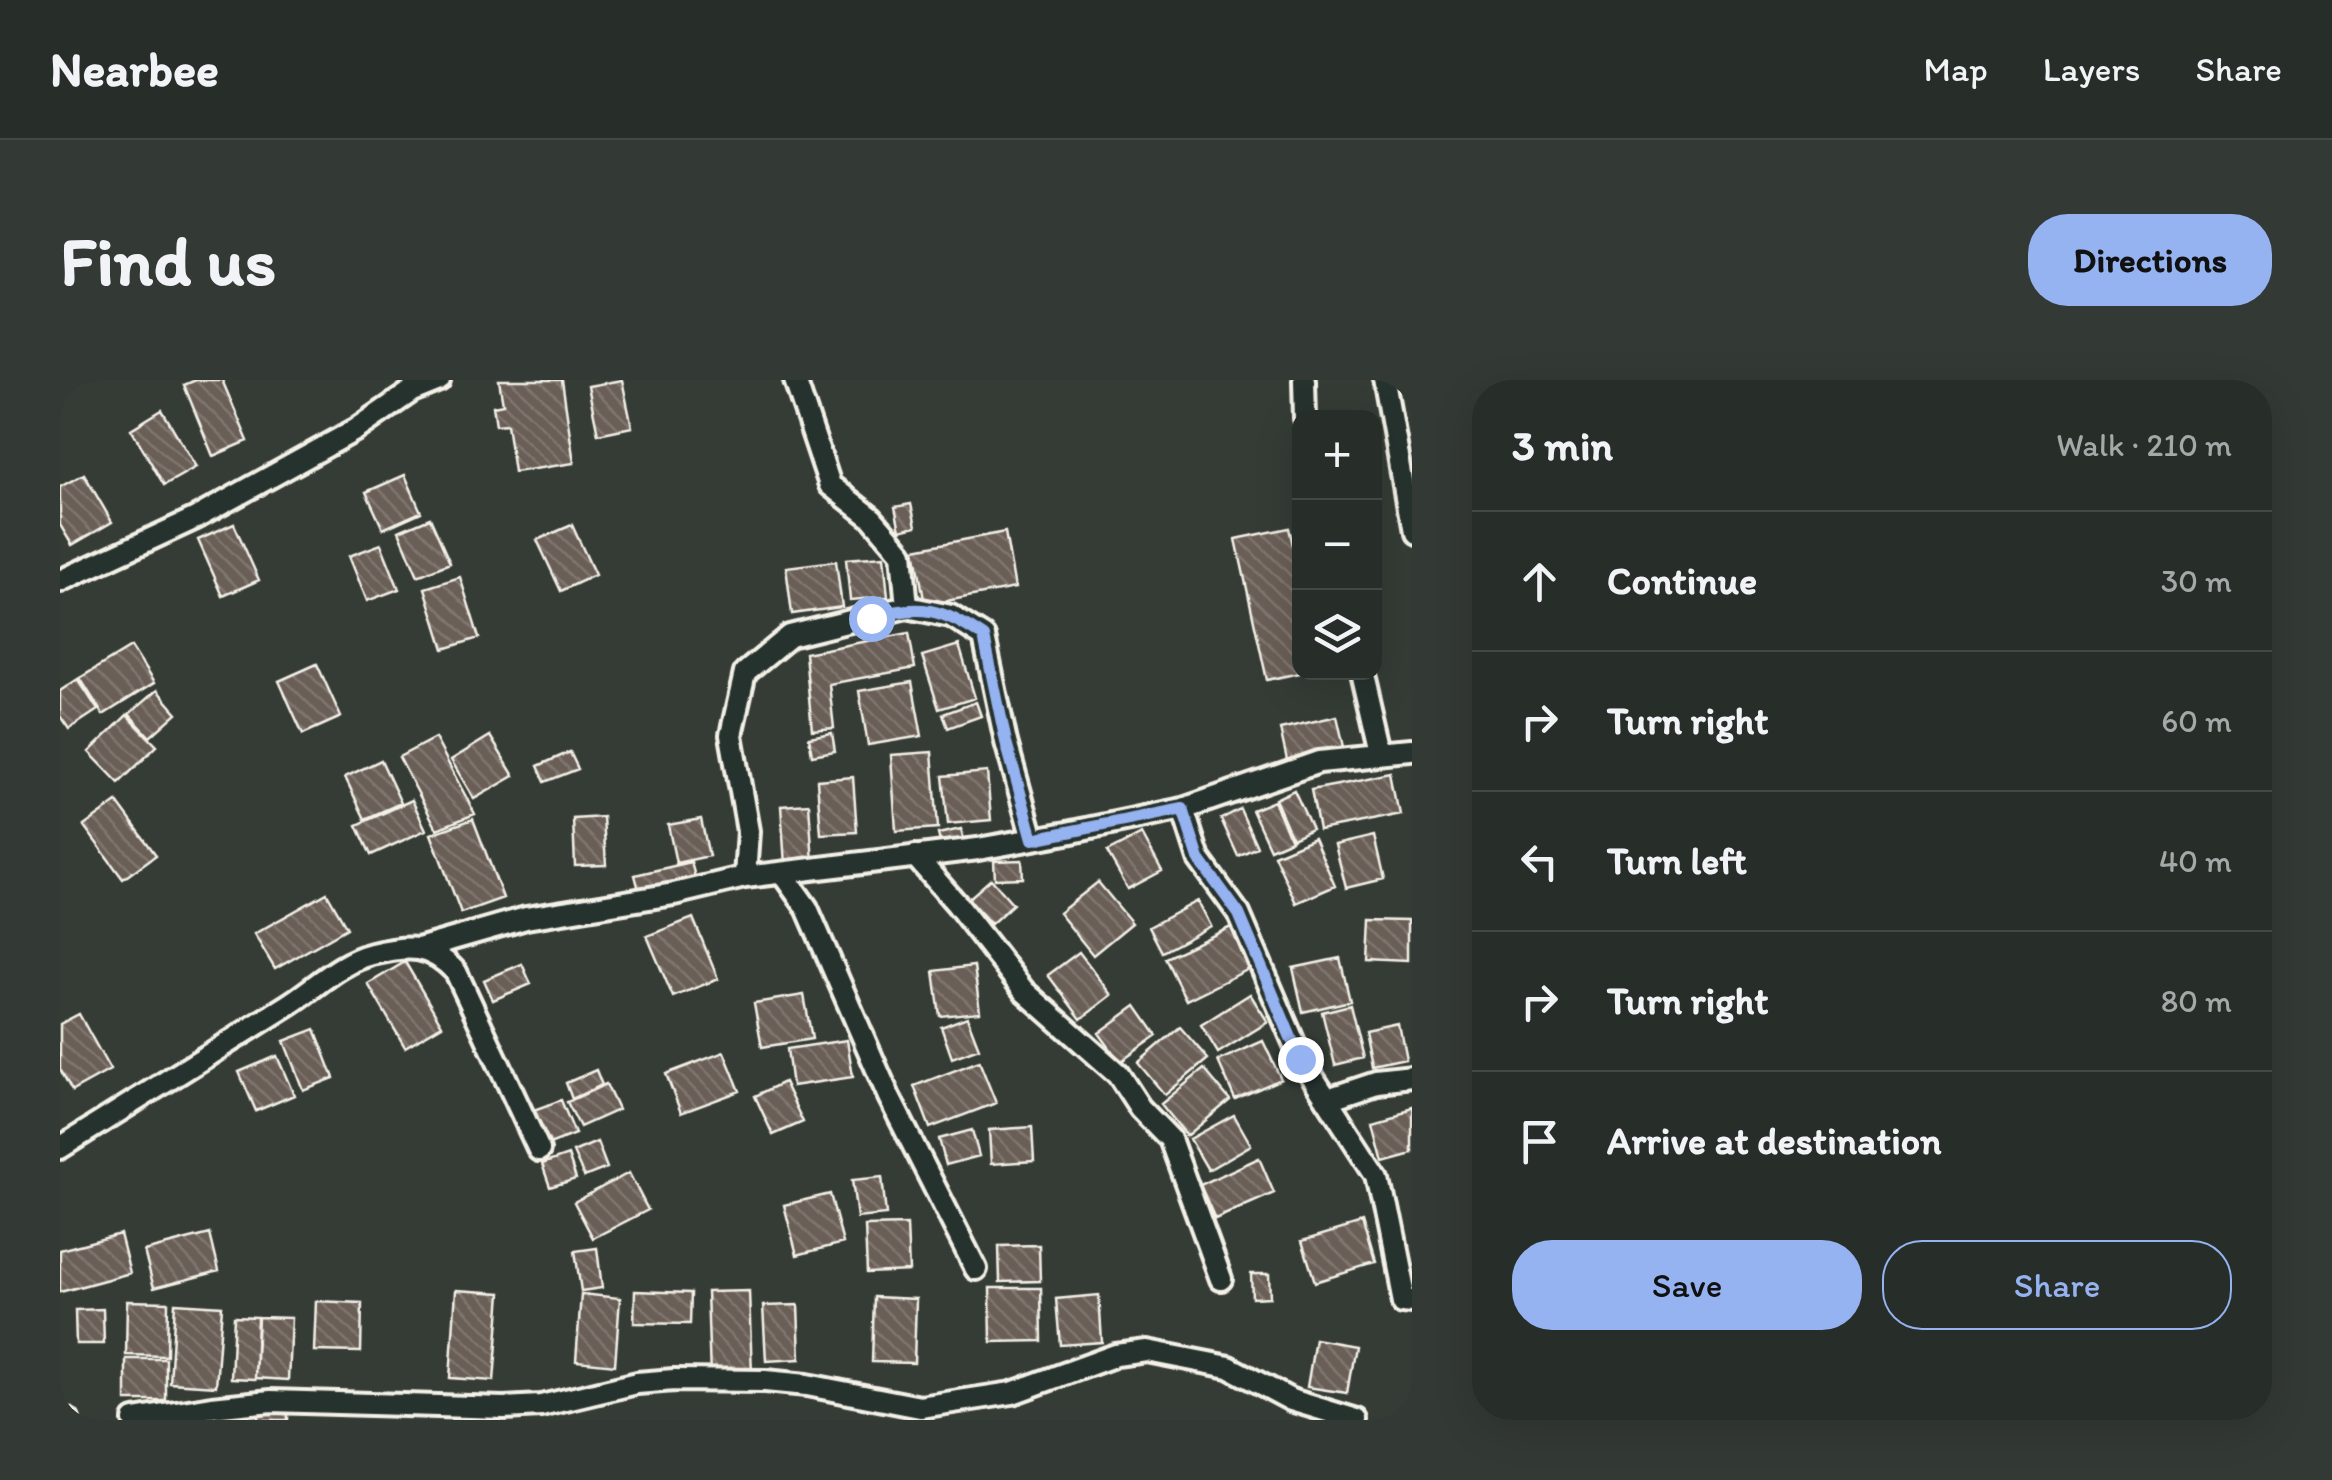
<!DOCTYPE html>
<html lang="en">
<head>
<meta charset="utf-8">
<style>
	:root { --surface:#272d28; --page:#333934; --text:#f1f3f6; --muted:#a4a8a8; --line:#434945; --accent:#95b2f1 }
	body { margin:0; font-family:Itim,sans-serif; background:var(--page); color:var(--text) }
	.controls { position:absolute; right:30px; top:30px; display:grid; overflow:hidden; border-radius:20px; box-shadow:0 10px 40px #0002 }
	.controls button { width:90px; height:90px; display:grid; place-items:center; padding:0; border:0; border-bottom:2px solid var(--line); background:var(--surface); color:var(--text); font:50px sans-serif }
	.stop { position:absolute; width:30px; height:30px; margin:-22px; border:8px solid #95b2f1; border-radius:50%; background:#fff }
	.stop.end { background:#95b2f1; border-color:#fff; box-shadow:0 2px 10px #0008 }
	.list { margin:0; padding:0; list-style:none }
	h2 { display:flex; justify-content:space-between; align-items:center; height:130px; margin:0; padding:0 40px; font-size:42px }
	h2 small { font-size:32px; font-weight:400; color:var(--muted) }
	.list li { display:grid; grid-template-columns:65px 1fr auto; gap:30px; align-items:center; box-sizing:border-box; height:140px; padding:0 40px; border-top:2px solid var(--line) }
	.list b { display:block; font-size:38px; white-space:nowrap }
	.list em { font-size:32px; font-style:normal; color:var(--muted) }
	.actions { display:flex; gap:20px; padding:30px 40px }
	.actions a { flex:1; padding:22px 0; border:2px solid var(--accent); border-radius:40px; text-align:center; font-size:35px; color:var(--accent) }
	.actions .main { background:var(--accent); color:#111 }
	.icon { flex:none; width:55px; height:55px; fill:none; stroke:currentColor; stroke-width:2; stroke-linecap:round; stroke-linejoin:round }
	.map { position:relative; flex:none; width:1352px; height:1040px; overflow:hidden; border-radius:40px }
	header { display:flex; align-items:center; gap:60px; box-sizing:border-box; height:140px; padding:0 50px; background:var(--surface); border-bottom:2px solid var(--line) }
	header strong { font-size:48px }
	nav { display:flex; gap:55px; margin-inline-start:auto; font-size:35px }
	.intro { display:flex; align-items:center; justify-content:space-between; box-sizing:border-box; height:240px; padding:0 60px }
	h1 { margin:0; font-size:70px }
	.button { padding:25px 45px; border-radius:40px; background:var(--accent); color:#111; font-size:35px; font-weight:700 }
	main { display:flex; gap:60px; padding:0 60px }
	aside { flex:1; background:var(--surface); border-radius:40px; box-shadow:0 10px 40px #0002 }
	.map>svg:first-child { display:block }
	.building { fill:url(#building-back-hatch); stroke:#f4f1e8; stroke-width:2.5 }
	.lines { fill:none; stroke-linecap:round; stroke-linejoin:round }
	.street-casing { stroke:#f4f1e8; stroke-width:28 }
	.street { stroke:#26332d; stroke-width:20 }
	.route { stroke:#95b2f1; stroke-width:12 }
</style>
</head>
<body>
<header>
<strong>Nearbee</strong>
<nav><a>Map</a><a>Layers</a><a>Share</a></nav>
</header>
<div class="intro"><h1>Find us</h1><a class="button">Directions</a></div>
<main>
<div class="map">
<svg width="1352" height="1040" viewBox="0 0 1352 1040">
	<defs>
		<pattern id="building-back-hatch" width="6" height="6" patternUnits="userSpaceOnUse" patternTransform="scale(2.5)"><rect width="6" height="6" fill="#6a5e57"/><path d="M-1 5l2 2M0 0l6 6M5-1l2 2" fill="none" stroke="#80766f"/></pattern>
	</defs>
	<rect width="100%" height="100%" fill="#343c35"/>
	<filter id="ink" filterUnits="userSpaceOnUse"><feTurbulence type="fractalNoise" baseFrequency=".01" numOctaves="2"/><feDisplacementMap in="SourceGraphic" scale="20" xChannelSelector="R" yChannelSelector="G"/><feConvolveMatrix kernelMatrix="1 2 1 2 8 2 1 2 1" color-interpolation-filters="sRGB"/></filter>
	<g filter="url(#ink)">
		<path class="building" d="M136,0H162L188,61L153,76L124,5Z
			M439,0H502L514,83L454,92L447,44L436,45L433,26L443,24Z
			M562,0L572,47L538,54L528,6Z
			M102,30L136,87L104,105L71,49Z
			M24,94L52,142L12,165L0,145V107Z
			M345,95L361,132L323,149L306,112Z
			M851,124L856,146L840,150L835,127Z
			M370,138L390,183L358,196L339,151Z
			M174,144L199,200L163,216L138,160Z
			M512,145L535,195L501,211L477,160Z
			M1229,148L1240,196V292H1244L1207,300L1176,159Z
			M945,152L955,208L865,225L855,169Z
			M321,164L339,209L307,221L289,176Z
			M824,176L828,217L790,220L786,179Z
			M776,181L782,227L732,234L726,187Z
			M400,197L419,258L384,269L365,208Z
			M849,253L855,288L769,304L774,348L752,350L745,273Z
			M899,265L915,318L879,329L862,276Z
			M71,267L94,303L43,335L20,298Z
			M257,284L281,337L243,354L219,301Z
			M18,299L38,330L9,349L0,336V311Z
			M852,302L862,356L808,365L799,311Z
			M97,310L117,333L90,357L69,334Z
			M916,322L921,336L888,348L883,334Z
			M67,335L97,366L59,403L29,372Z
			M1277,336L1284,367L1227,380L1220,349Z
			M772,353L775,371L752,375L749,357Z
			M430,356L454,396L414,419L391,380Z
			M375,358L415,434L377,449L339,377Z
			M510,372L518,389L485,402L478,386Z
			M872,372L878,448L836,451L831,375Z
			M321,380L341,423L305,439L285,397Z
			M927,392L931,440L888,444L883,396Z
			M1336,394L1344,434L1259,450L1251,410Z
			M793,397L797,452L761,454L757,400Z
			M1234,410L1252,449L1232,458L1215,419Z
			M352,420L366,450L311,475L297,445Z
			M1214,421L1231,460L1210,469L1192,430Z
			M57,422L96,475L63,499L24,446Z
			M749,424L753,483L725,485L721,426Z
			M1180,429L1197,467L1178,476L1161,439Z
			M543,437L546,485L515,486L513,439Z
			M413,439L443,518L401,533L371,454Z
			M641,439L649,476L616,483L608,445Z
			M901,449L905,465L882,470L878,454Z
			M1082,454L1102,491L1068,509L1047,472Z
			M1313,456L1323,499L1286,508L1275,465Z
			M1254,458L1275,506L1236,523L1214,475Z
			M962,480L963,498L935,499L934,481Z
			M631,482L635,497L579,510L575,495Z
			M931,499L953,524L931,544L908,519Z
			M1038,502L1072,543L1033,575L999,533Z
			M267,513L287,548L215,589L194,554Z
			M1138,521L1151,546L1102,572L1089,547Z
			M633,538L658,599L613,617L587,556Z
			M1311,540L1352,541V584L1309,582Z
			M1171,547L1191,588L1126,620L1105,578Z
			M1019,572L1052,615L1021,639L988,595Z
			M1280,578L1290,621L1243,632L1233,588Z
			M345,582L382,645L345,667L308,604Z
			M462,584L471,604L433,620L424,600Z
			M914,586L920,632L880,636L874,591Z
			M1190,614L1208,642L1158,673L1141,645Z
			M744,615L752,659L702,667L694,623Z
			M1290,625L1303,678L1275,685L1262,632Z
			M1076,626L1097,656L1060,682L1039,653Z
			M19,634L50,690L12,711L0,689V644Z
			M907,637L919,668L892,678L881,647Z
			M1337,646L1344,681L1312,688L1305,653Z
			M1120,647L1148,679L1105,715L1078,683Z
			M255,649L274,698L243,710L224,661Z
			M787,660L793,697L732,706L727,669Z
			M1203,661L1221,699L1175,719L1158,681Z
			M664,672L680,711L621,733L606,694Z
			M217,676L234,715L196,731L179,692Z
			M919,681L936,723L870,748L854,706Z
			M1144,689L1170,720L1127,756L1101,724Z
			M536,690L542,705L512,719L506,703Z
			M724,702L743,742L713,755L695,716Z
			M546,704L558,730L520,747L507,722Z
			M501,720L515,754L482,767L468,732Z
			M1352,728V769L1323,777L1313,739Z
			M1174,735L1191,765L1148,790L1130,759Z
			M972,747L974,781L931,784L929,750Z
			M912,750L919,776L886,785L879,759Z
			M537,762L547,788L524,797L513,772Z
			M508,775L516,799L490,807L482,784Z
			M1199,778L1214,813L1155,839L1140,805Z
			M569,793L588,830L533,858L514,822Z
			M822,797L826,835L797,838L792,800Z
			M770,814L783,863L737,875L724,825Z
			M1302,843L1314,884L1255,902L1242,861Z
			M847,845L849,891L807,893L805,846Z
			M60,854L70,893L0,912V870Z
			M150,854L159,891L94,908L84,871Z
			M979,865L980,901L940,902L939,866Z
			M537,868L542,908L521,911L515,871Z
			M1191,894H1209L1210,917L1192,918Z
			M930,908H981L982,961L931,962Z
			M396,910L441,913L434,1001L390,998Z
			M575,911L631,913L630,944L574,943Z
			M689,911L692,995L650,996L647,912Z
			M521,914L560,918L555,985L516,981Z
			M1039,915L1042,962L1000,965L996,919Z
			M814,917L856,919L854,983L812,982Z
			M67,921L108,922L107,976L66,975Z
			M256,921L302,923L301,972L254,971Z
			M115,923L162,926L156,1006L110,1003Z
			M738,925L740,979L706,981L703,926Z
			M43,929L44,964H16L15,930Z
			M174,936L197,937L195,999L171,998Z
			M198,937L231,938L228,1000L195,998Z
			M1255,959L1295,966L1287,1013L1247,1007Z
			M66,979H106V1021H66Z
			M198,1031H228V1040H198Z"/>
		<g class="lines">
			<g class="street-casing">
				<path id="street" d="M1244,0L1245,38
					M1325,0L1352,150
					M0,201L136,138L297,49L352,11L379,0
					M847,227L891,236L924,257L946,362L973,459
					M1302,292L1321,374
					M1123,429L1139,479L1179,534L1241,679L1316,795L1341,919L1352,920
					M855,476L896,523L964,611L1058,694L1080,728L1110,759L1161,899
					M722,493L747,528L829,717L916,889
					M685,497L918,469L1007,453L1123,429L1259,382L1352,373
					M358,569L466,538L614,514L685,497L688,451L671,355L685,293L730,256L847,227L842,173L812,138L770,105L735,0
					M1268,719L1316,703L1352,699
					M0,768C76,720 152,673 228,625C255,608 280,582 312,574C349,565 370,564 396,592L479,770
					M0,1037L8,1040
					M74,1040L152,1027L211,1021L444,1028L481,1026L577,1003L614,1000L705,1001L747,1005L860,1027L952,1013L1056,975L1087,971L1169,987L1231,1020L1297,1040"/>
			</g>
			<use href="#street" class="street"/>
		</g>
	</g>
	<g class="lines" filter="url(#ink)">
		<path class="route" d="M811,238C862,223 880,228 924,257L946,362L973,459L1123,429L1139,479L1179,534L1240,679"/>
	</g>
</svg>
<div class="controls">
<button>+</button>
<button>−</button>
<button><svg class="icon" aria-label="layers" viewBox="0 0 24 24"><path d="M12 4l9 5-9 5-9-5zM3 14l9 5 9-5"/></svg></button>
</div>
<div class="stop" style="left:811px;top:238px"></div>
<div class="stop end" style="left:1240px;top:679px"></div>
</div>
<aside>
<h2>3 min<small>Walk · 210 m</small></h2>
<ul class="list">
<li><svg class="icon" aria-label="ahead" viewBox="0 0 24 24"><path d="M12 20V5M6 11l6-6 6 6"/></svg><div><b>Continue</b></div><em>30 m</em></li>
<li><svg class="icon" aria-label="right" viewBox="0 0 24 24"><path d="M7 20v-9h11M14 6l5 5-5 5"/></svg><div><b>Turn right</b></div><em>60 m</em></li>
<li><svg class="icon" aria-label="left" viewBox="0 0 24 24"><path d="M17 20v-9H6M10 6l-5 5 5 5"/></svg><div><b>Turn left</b></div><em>40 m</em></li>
<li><svg class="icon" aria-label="right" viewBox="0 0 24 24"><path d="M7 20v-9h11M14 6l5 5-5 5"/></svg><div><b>Turn right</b></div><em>80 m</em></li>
<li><svg class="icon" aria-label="arrive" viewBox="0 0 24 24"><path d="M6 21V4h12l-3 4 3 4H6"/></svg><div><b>Arrive at destination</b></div></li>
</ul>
<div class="actions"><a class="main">Save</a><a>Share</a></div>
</aside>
</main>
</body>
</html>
